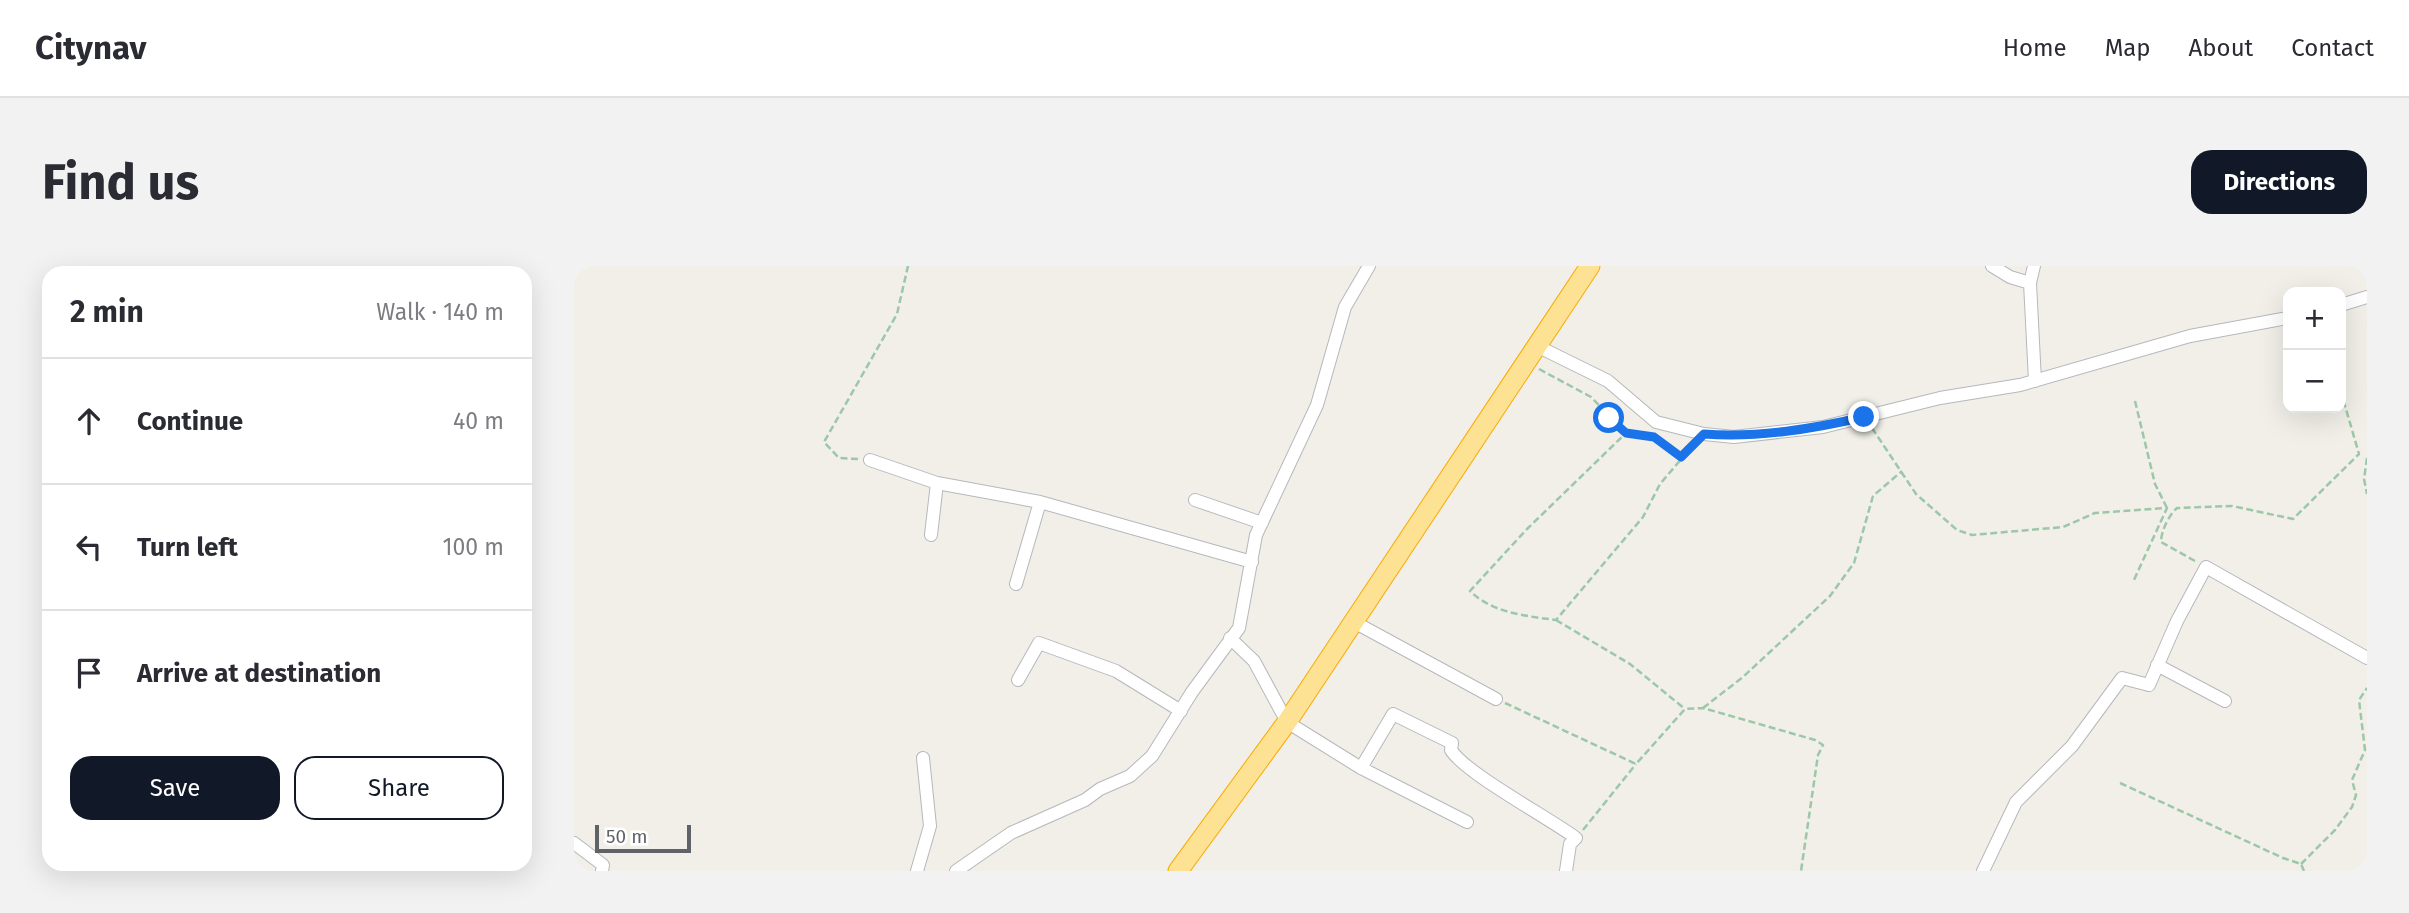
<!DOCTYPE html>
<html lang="en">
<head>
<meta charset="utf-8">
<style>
	:root { --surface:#fff; --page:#f2f2f3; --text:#2b2b33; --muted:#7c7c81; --line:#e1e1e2; --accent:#111827 }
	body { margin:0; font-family:"Fira Sans",sans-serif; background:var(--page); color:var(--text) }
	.controls { position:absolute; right:21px; top:21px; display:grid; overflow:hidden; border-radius:14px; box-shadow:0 7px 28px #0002 }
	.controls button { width:63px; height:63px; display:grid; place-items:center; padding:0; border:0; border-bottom:2px solid var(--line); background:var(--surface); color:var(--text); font:35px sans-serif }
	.scale { position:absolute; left:21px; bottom:18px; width:96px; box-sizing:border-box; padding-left:7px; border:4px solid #5f6368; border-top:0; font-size:19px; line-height:24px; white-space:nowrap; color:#5f6368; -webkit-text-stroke:5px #fff; paint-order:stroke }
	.stop { position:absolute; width:21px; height:21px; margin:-16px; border:5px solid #1a73e8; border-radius:50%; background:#fff }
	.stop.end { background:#1a73e8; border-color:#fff; box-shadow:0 2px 7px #0008 }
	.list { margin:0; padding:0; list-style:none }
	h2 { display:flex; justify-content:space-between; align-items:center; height:91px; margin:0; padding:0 28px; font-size:30px }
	h2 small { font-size:23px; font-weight:400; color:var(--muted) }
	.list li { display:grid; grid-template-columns:46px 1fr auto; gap:21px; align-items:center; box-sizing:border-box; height:126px; padding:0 28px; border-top:2px solid var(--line) }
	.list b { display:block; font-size:26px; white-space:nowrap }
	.list em { font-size:23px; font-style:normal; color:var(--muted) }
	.actions { display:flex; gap:14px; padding:21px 28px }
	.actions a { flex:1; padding:16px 0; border:2px solid var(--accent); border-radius:21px; text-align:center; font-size:24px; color:var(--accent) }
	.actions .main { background:var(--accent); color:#fff }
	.icon { flex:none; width:38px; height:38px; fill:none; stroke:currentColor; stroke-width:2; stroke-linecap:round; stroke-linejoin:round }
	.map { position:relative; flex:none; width:1793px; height:605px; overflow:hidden; border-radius:21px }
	header { display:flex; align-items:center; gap:42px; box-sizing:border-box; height:98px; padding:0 35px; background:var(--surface); border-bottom:2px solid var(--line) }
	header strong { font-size:33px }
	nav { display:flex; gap:38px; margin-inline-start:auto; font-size:24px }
	.intro { display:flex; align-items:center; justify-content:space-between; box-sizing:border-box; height:168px; padding:0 42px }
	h1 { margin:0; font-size:49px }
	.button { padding:18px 32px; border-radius:21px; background:var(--accent); color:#fff; font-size:24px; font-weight:700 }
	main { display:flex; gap:42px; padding:0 42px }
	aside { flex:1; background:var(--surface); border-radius:21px; box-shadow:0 7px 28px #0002 }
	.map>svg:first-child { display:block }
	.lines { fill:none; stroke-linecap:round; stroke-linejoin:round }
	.minor-casing { stroke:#b5b8bc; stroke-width:14 }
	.highway-casing { stroke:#f9ab00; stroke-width:21 }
	.path { stroke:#9cc7a9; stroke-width:2.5; stroke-dasharray:7 3.5; stroke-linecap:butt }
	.minor { stroke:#fff; stroke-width:12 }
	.highway { stroke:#fde293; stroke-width:19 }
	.route { stroke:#1a73e8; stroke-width:9 }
</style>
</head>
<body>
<header>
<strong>Citynav</strong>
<nav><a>Home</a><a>Map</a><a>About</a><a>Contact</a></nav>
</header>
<div class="intro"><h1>Find us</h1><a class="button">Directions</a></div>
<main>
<aside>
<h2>2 min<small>Walk · 140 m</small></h2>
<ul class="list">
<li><svg class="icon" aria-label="ahead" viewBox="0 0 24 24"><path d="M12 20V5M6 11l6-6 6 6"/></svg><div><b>Continue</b></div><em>40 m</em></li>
<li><svg class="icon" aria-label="left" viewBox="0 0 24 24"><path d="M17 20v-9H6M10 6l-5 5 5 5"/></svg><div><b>Turn left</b></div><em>100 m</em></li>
<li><svg class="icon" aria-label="arrive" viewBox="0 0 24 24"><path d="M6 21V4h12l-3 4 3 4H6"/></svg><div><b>Arrive at destination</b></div></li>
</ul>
<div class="actions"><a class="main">Save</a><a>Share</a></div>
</aside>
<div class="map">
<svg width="1793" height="605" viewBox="0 0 1793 605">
	<rect width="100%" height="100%" fill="#f1efe8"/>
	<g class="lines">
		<g class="minor-casing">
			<path id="minor" d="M1418,0L1436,11L1456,17
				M1460,0L1456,17L1461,115
				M1767,39L1793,31
				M965,81L1034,115L1082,156L1130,168L1160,171L1249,161L1366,132L1446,119L1616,70L1714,52
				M296,194L363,217L466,236L678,296
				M621,234L688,257
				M357,269L363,217
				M442,318L466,236
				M780,356L922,433
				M656,372L680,395L713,456L787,502L893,556
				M1583,399L1651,435
				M444,414L465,377L542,405L607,445
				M787,502L819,448L878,477L877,484C891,507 975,552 1002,572L996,578L992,605
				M0,577L29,599L28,605
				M343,605L356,560L349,492
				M382,605L437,567L511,534L526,523L556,510L578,490L618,426L665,362L682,269L743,139L771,41L795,0
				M1409,605L1442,536L1498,480L1548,412L1575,419L1603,355L1632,301L1793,392"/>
		</g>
		<g class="highway-casing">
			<path id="highway" d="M604,605L713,456L1016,0"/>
		</g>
		<path class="path" d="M965,103L1017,131L1052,167L953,263L896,325C918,347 952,350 982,354L1069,251L1086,218L1120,178
			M1561,135L1581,218L1593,242
			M1298,162L1342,228L1383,264L1398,269L1489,261L1521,247L1593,242L1559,316
			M1052,167L1080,171L1107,191
			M1793,192L1790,213L1793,228
			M284,193L265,192L250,176L323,48L334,0
			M1621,295L1587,276C1587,265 1595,249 1603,242L1658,240L1719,253L1785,188L1767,126
			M982,354L1056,398L1111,443
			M931,437L1062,498L1111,443L1129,442L1241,474L1249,479L1244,489L1227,605
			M1129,442L1169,411L1256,330L1280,297L1299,230L1328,205
			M1546,517L1709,592L1727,598L1730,605
			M1009,564L1062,498
			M1727,598L1761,564L1778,541L1782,529L1778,514L1791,484L1785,434L1793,422"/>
		<use href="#minor" class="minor"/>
		<use href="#highway" class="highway"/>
	</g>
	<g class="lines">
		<path class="route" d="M1035,152L1052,167L1080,171L1107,191L1130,168C1184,172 1238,163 1290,151"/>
	</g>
</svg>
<div class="controls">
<button>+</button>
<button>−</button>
</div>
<div class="scale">50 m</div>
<div class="stop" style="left:1035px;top:152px"></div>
<div class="stop end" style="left:1290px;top:151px"></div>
</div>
</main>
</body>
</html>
